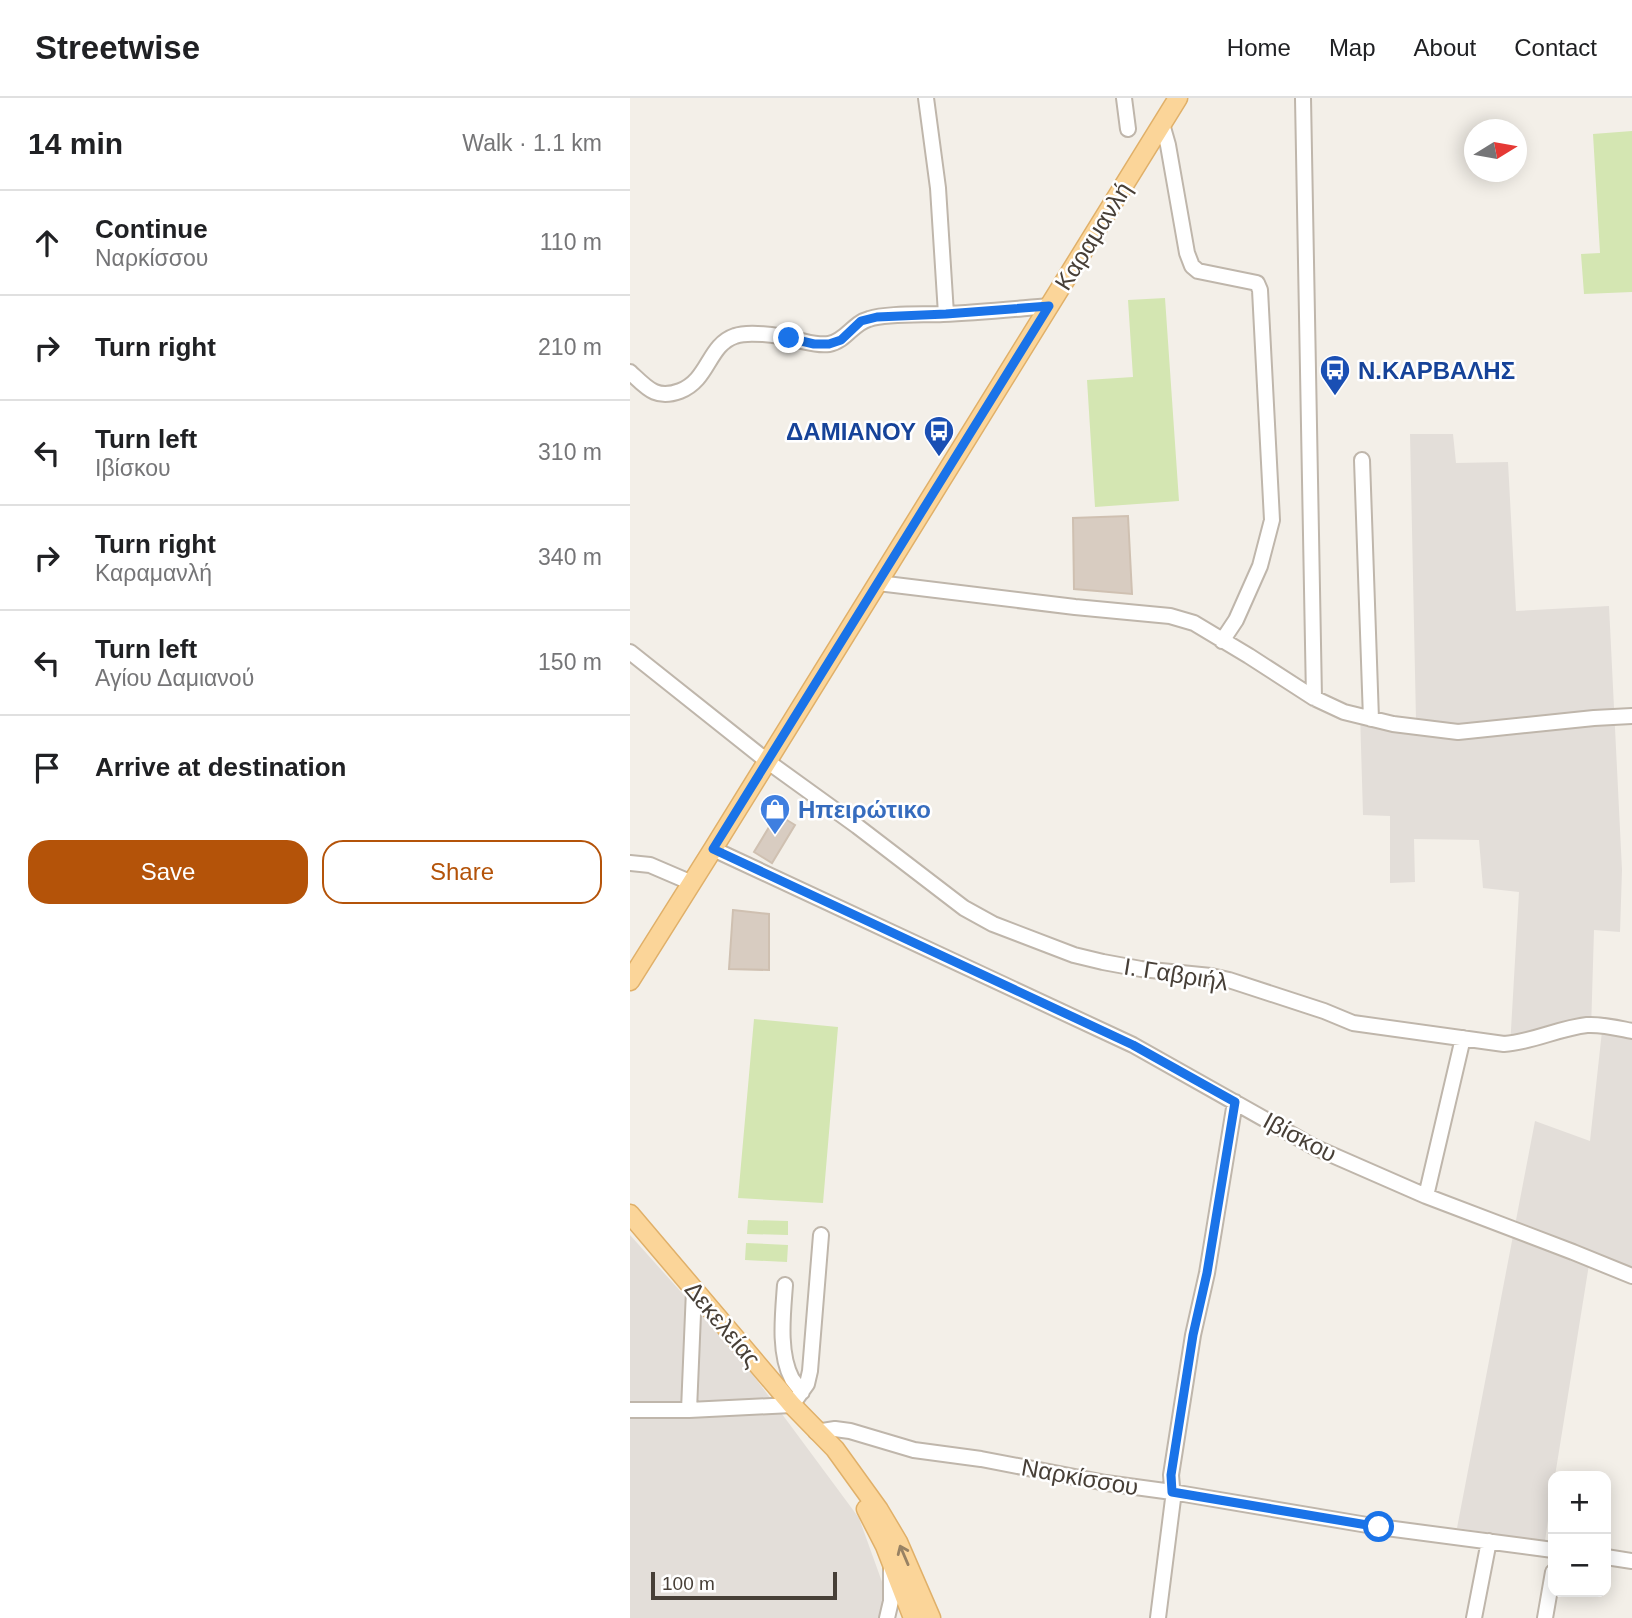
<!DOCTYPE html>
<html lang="en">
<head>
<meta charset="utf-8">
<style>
	:root { --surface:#fff; --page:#f6f6f6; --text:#202124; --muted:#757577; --line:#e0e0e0; --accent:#b45309 }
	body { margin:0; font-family:Helvetica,sans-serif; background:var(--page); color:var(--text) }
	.controls { position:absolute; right:21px; bottom:21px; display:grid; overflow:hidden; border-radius:14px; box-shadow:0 4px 18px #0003 }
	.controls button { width:63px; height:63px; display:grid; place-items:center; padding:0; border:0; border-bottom:2px solid var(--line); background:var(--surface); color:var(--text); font:35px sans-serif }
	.compass { position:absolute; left:834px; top:21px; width:63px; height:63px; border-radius:50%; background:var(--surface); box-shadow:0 4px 18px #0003; rotate:79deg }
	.scale { position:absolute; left:21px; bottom:18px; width:186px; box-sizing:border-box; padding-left:7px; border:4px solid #473f37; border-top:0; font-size:19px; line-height:24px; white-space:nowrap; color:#473f37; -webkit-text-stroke:5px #fff; paint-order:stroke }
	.stop { position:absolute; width:21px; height:21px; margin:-16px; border:5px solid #1a73e8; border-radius:50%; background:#fff }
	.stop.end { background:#1a73e8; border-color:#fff; box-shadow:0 2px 7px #0008 }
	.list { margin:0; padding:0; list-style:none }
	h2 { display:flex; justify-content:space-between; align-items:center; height:91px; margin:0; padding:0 28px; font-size:30px }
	h2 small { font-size:23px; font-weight:400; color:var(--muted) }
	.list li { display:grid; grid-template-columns:46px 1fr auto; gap:21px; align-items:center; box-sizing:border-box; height:105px; padding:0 28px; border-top:2px solid var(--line) }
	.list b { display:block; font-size:26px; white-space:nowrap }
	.list p { margin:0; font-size:23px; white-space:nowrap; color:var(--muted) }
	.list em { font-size:23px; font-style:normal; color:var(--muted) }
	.actions { display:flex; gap:14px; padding:21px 28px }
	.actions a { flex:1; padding:16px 0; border:2px solid var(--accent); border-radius:21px; text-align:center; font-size:24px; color:var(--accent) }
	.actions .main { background:var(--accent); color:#fff }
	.icon { flex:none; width:38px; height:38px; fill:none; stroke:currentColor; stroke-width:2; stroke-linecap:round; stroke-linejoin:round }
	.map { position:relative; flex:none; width:1002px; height:1520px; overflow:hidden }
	header { display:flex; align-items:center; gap:42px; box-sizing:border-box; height:98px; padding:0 35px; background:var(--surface); border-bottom:2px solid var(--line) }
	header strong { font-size:33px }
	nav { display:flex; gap:38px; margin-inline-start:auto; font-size:24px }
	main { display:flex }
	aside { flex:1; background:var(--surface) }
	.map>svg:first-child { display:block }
	.industrial { fill:#e3ded9 }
	.green { fill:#d4e6b2 }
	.building { fill:#d8ccc1; stroke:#cfc0b1; stroke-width:2 }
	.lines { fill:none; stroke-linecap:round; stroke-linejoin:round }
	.minor-casing { stroke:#bfb6ab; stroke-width:18 }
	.major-casing { stroke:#e0b069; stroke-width:21 }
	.minor { stroke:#fff; stroke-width:14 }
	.major { stroke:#fbd599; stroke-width:18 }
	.oneway { stroke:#988263 }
	.route { stroke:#1a73e8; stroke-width:9 }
	.labels { text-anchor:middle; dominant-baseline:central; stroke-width:5; stroke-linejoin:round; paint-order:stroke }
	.street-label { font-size:24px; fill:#473f37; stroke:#fff }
	.transit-label { font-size:24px; font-weight:bold; fill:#164399; stroke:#fff; text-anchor:start }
	.shop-label { font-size:24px; font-weight:bold; fill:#366cbe; stroke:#fff; text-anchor:start }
</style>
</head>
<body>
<header>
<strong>Streetwise</strong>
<nav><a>Home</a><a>Map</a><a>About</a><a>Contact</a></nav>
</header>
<main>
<aside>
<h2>14 min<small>Walk · 1.1 km</small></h2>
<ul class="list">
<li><svg class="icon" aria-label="ahead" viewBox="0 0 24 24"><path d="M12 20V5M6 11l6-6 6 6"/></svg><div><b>Continue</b><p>Ναρκίσσου</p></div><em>110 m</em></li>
<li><svg class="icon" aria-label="right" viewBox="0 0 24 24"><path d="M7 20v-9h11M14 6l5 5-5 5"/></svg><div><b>Turn right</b></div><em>210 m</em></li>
<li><svg class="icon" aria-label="left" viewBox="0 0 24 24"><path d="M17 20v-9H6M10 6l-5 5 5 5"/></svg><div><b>Turn left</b><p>Ιβίσκου</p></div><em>310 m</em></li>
<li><svg class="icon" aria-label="right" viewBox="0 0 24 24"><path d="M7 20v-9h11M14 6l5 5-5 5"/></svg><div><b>Turn right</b><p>Καραμανλή</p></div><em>340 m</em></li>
<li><svg class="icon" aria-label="left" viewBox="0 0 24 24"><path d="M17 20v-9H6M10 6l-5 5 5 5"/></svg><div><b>Turn left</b><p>Αγίου Δαμιανού</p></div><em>150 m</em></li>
<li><svg class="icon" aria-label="arrive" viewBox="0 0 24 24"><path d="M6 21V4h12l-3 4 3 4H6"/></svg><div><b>Arrive at destination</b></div></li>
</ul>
<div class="actions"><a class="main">Save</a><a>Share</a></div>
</aside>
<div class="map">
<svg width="1002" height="1520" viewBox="0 0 1002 1520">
	<rect width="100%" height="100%" fill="#f3efe8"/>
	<path class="industrial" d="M780,336H823L826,365L878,364L886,513L979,508L992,772L990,834L964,832L961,933L941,935L906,947L880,949L889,794L853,790L849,742L784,741L785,784L760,785V718L733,717L730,614L786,622Z
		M972,933L1002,938V1170L961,1154L925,1378H923V1388L915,1443L827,1430L905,1023L960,1043Z
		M0,1137L112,1262L229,1420L265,1520H0Z"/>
	<path class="green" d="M1002,33V194L954,196L951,156L970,155L963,36Z
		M535,200L549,403L465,409L457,282L503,279L498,202Z
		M124,921L208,929L193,1105L108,1100Z
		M118,1122L158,1123V1137L117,1136Z
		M116,1145L158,1147L157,1164L115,1162Z"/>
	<path class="building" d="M498,418L502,496L444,491L443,420Z
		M147,716L165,727L142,765L124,754Z
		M103,812L139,816V872L99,871Z"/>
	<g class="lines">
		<g class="minor-casing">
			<path id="minor" d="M296,0L308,90L316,216
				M494,0L498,31
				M673,0L684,600
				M532,26L538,47L557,155L562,168L568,173L627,185L630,192L642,422L630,468L606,522L592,543
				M0,274C17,290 26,302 50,293C79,282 78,247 105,238C118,233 148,237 162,241C175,243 186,248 199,246C216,243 223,225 239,221C258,215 292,217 313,216C348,215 384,211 419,208
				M732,362L741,621
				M248,485L445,509L540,518L564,525L619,558L684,600L714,614L763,626L828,634L964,620L1002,618
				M0,554L137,663L227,728L334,810L363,826L444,857L473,864L511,871L581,878L599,882L694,913L723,925L874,946C903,944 929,930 957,927C972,926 987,930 1002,933
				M83,751L503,947L684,1049L796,1098L943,1154L1002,1178
				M0,765L20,767L62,785
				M796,1098L833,940
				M155,1187C153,1215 148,1255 162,1281C165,1285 169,1290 172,1294
				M0,1312H59L162,1307L177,1286L180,1273L191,1137
				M59,1312L64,1192
				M186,1334L205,1331L220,1333L284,1352L351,1361L476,1385L542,1394L749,1429L923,1452
				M976,1459L1002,1463
				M257,1520L261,1503V1469
				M528,1520L543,1401L541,1377L563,1237L577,1175L605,1004
				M844,1520L859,1443
				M915,1520L923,1474"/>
		</g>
		<g class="major-casing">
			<path id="major" d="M0,883L83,751L548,0
				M0,1116L162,1307L205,1351L249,1412L268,1444L301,1520
				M236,1411L255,1448L283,1520"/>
		</g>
		<use href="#minor" class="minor"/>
		<use href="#major" class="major"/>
	</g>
	<defs><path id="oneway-shaft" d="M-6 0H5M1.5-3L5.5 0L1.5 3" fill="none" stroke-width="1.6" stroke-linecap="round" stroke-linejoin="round" transform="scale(1.75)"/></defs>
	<use class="oneway" href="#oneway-shaft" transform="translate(274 1457) rotate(-113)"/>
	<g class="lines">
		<path class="route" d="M159,240L184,246H199L211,242L231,223L247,219L316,216L419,208L83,751L503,947L605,1004L577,1175L563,1237L541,1377L542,1394L749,1429"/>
	</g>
	<defs>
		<g id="bus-pin" transform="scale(1.575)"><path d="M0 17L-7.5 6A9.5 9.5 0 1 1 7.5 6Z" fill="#1a4fb4" stroke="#fff"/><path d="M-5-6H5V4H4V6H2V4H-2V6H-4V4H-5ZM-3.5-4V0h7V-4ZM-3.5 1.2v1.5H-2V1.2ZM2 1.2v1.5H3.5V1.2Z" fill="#fff"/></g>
		<g id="shop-pin" transform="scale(1.575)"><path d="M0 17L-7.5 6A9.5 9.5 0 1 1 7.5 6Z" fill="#3f7fe0" stroke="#fff"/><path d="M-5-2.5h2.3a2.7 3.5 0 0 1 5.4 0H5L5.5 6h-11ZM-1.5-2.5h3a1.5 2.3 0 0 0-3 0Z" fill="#fff"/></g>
	</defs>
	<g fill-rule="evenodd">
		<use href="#bus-pin" x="705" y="272"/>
		<use href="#bus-pin" x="309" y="333"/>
		<use href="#shop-pin" x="145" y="711"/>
	</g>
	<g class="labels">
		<g class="street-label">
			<text transform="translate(463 138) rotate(-58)">Καραμανλή</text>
			<text transform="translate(546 876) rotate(9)">Ι. Γαβριήλ</text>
			<text transform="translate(670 1039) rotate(28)">Ιβίσκου</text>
			<text transform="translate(93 1226) rotate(50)">Δεκελείας</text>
			<text transform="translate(450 1379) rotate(10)">Ναρκίσσου</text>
		</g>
		<g class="transit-label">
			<text x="728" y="272">Ν.ΚΑΡΒΑΛΗΣ</text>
			<text x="286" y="333" text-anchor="end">ΔΑΜΙΑΝΟΥ</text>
		</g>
		<g class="shop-label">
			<text x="168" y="711">Ηπειρώτικο</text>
		</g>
	</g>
</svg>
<div class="controls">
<button>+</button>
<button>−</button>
</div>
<svg class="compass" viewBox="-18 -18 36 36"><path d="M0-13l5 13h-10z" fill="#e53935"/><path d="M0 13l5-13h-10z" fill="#757577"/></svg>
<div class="scale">100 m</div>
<div class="stop" style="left:749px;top:1429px"></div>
<div class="stop end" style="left:159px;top:240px"></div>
</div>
</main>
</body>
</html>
